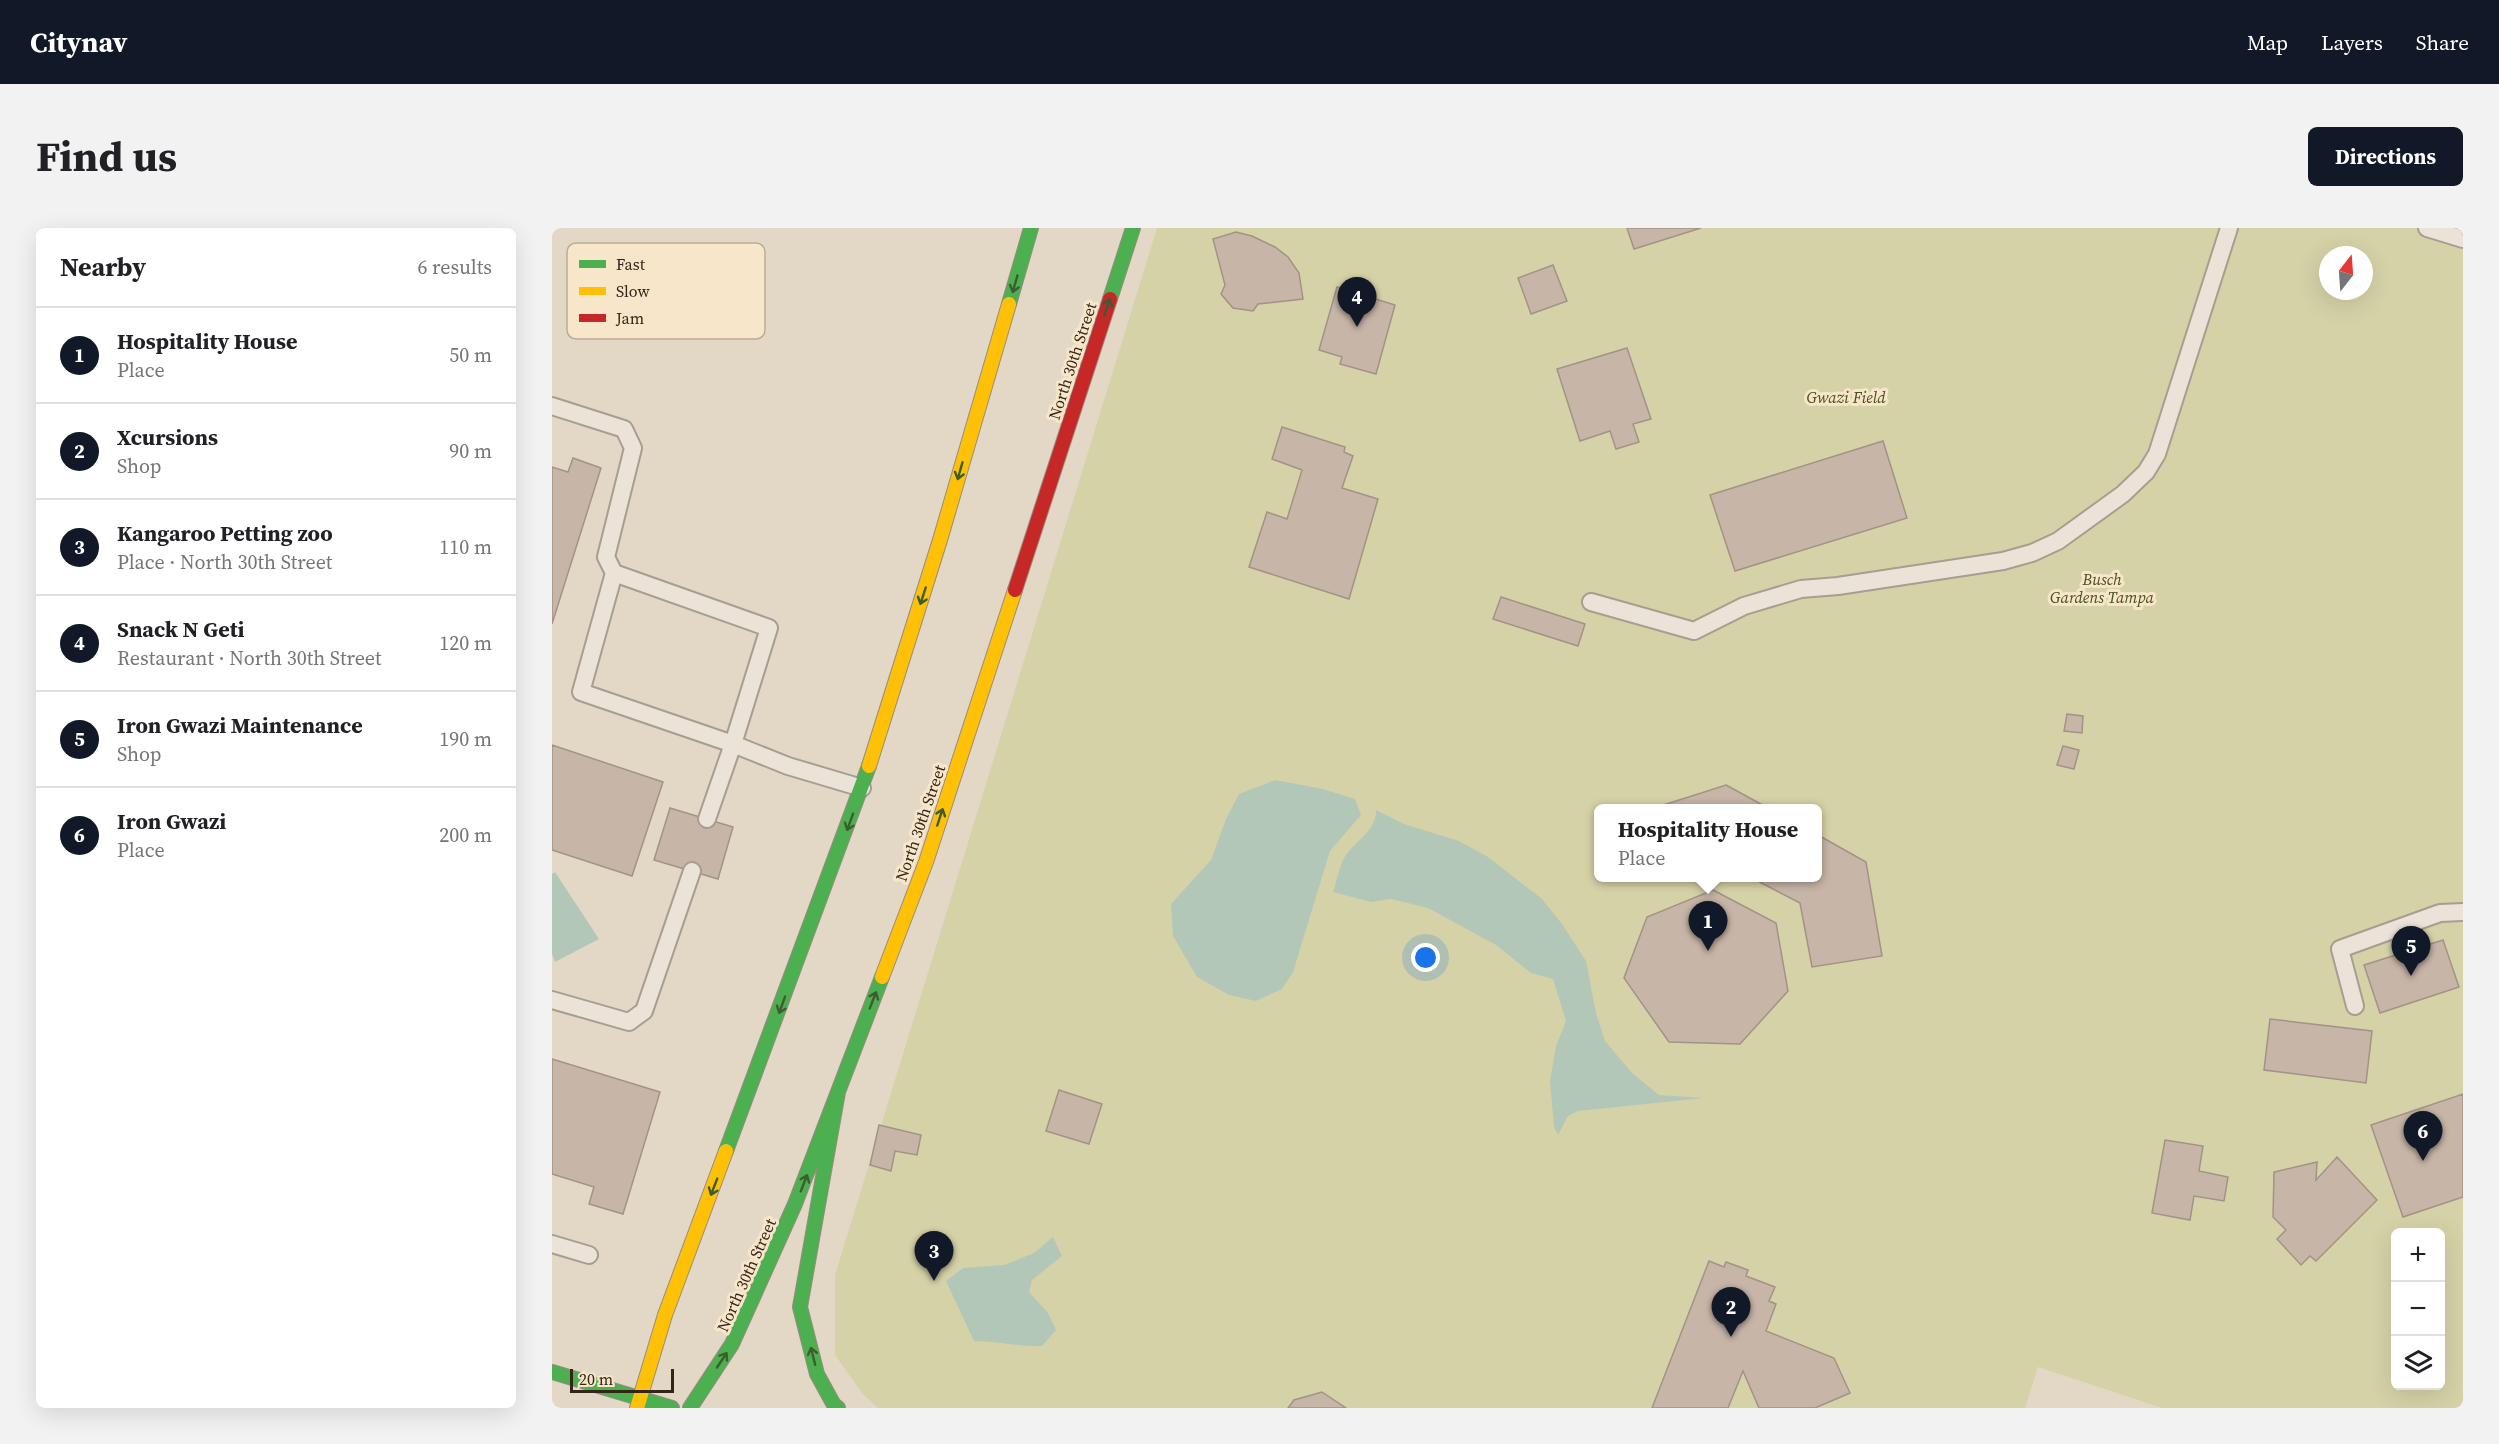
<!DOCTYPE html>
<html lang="en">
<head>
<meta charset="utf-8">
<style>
	:root { --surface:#fff; --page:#f2f2f2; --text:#202124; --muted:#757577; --line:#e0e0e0; --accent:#111827 }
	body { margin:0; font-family:"Source Serif 4",serif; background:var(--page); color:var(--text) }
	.controls { position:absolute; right:18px; bottom:18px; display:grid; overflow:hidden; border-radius:9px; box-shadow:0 6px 24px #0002 }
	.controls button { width:54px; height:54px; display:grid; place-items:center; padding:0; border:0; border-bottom:2px solid var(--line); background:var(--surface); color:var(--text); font:30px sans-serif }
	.compass { position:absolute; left:1767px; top:18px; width:54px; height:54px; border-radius:50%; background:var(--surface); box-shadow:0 6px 24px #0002; rotate:17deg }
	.scale { position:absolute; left:18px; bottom:15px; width:104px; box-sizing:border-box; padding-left:6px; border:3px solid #352419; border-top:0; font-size:16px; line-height:21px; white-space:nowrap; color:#352419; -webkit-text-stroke:4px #f7e6c9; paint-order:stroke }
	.you { position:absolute; left:874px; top:730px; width:21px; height:21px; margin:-15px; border:4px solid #fff; border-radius:50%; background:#1a73e8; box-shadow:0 0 0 9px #1a73e833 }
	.badge { display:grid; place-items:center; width:39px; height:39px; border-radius:50%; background:var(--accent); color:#fff; font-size:20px; font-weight:700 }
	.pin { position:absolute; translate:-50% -50px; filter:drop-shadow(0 2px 3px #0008) }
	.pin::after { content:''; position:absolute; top:32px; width:21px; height:18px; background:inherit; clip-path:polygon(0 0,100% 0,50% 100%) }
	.popup { position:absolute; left:1042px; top:576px; width:228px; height:78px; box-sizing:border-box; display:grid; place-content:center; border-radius:9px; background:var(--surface); filter:drop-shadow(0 2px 4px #0005); font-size:20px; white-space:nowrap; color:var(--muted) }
	.popup b { font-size:22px; color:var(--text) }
	.popup::after { content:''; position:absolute; left:50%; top:100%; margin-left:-12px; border:12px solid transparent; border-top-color:var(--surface) }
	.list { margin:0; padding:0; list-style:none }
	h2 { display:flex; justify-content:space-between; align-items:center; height:78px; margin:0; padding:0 24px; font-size:26px }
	h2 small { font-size:20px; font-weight:400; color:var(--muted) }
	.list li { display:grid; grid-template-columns:39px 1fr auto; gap:18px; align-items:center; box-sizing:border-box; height:96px; padding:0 24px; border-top:2px solid var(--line) }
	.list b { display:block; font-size:22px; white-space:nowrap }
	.list p { margin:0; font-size:20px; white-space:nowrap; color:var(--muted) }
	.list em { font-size:20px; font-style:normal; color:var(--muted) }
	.icon { flex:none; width:33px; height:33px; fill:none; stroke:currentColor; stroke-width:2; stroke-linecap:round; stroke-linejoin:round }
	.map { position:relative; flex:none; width:1911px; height:1180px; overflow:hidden; border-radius:9px }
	header { display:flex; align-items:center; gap:36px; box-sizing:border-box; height:84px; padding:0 30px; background:var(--accent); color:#fff }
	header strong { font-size:28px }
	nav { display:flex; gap:33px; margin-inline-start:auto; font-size:21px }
	.intro { display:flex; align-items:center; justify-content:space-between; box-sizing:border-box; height:144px; padding:0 36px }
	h1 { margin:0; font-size:42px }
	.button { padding:15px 27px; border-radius:9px; background:var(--accent); color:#fff; font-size:21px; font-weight:700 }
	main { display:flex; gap:36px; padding:0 36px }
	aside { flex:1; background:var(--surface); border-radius:9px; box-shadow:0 6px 24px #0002 }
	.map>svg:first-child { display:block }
	.green { fill:#d6d2a7; fill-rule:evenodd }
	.water { fill:#b3c7b9 }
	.building { fill:#c7b5a7; stroke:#a29386; stroke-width:1.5 }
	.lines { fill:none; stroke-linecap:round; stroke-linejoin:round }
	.lane-casing { stroke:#a79d90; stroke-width:20 }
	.fast-casing { stroke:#978c80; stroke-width:16 }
	.slow-casing { stroke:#978c80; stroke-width:16 }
	.jam-casing { stroke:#978c80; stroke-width:16 }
	.lane { stroke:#ebe3d8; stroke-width:16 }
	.fast { stroke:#4caf50; stroke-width:14 }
	.slow { stroke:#ffc107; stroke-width:14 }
	.jam { stroke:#c62828; stroke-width:14 }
	.oneway { stroke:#3e5c2f }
	.labels { text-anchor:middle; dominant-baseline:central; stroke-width:6; stroke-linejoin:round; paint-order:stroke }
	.street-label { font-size:16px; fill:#352419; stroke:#f7e6c9 }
	.park-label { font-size:16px; font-style:italic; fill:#49521e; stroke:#f7e6c9 }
	.key { fill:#f7e6c9; stroke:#bdac94; stroke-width:1.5 }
	.key-label { font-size:16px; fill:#352419 }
</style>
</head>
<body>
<header>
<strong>Citynav</strong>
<nav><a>Map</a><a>Layers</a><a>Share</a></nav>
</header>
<div class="intro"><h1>Find us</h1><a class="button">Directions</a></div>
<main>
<aside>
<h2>Nearby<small>6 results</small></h2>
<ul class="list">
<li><span class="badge">1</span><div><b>Hospitality House</b><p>Place</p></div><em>50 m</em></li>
<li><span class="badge">2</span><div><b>Xcursions</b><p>Shop</p></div><em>90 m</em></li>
<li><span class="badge">3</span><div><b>Kangaroo Petting zoo</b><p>Place · North 30th Street</p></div><em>110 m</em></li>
<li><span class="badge">4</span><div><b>Snack N Geti</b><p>Restaurant · North 30th Street</p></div><em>120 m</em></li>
<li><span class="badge">5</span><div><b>Iron Gwazi Maintenance</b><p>Shop</p></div><em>190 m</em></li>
<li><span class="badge">6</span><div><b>Iron Gwazi</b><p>Place</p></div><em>200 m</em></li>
</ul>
</aside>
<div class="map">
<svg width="1911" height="1180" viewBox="0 0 1911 1180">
	<rect width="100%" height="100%" fill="#e3d8c6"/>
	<path class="green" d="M605,0H1911V1180H1610L1486,1139L1473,1180H326L310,1165L283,1127V1047ZM1776,27H1812V63H1776ZM1046,580H1266V650H1046ZM1844,1004H1888V1158H1844Z"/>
	<path class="water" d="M723,552L771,561L803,571L809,587L778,623L741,744L730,761L704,773L677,767L645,749L621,708L619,676L659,632L674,591L687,566Z
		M824,582L852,596L907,613L936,629L990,671L1010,696L1034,733L1044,785L1053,813L1080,845L1107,867L1152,870L1026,883L1016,888L1006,907L1002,899L998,853L1004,818L1014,793L1001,751L979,745L944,717L876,680L839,671L819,674L781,664C784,654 787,642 791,632C800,614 825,604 824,582Z
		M3,644L47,711L3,734L0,726V646Z
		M501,1009L510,1028L480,1052L477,1064L496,1085L504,1102L490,1118C467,1119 445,1113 422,1113L394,1053L411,1040L452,1037L482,1025Z"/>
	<path class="building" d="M1075,0H1149L1082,21Z
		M684,4L700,8L723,19L736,29L747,45L751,71L706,76L701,83L681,80L669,66L673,57L661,11Z
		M1001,37L1015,73L979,86L966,50Z
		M785,59L843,77L824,146L788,136L790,129L767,122Z
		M1075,120L1099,191L1081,196L1087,214L1064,221L1058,203L1028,213L1005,141Z
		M730,199L793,219L792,224L801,228L790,260L826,271L797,371L697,339L715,284L735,291L750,242L720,231Z
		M1331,213L1355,290L1183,343L1158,267Z
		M21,230L49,240L0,396V239L16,244Z
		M949,369L1033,396L1026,418L941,391Z
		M1515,486L1531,488L1530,505L1512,503Z
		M0,517L111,554L80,648L0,622Z
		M1511,518L1527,522L1522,541L1505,537Z
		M1174,557L1216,580H1102Z
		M118,580L181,599L166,651L102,632Z
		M1266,607L1314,634L1330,728L1260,739L1248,675L1200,650H1266Z
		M1161,662L1224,695L1236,763L1188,816L1117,814L1072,750L1095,689Z
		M1891,712L1907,759L1828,785L1812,737Z
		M1718,791L1820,803L1814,855L1712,842Z
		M0,831L108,864L71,986L37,976L42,959L0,946Z
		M507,862L550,876L537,916L494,903Z
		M1911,866V969L1851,989L1819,897Z
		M327,897L369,907L365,927L343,923L339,943L318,937Z
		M1613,912L1651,918L1647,943L1676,949L1672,973L1642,968L1638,992L1600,985Z
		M1785,929L1825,972L1764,1033L1758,1028L1749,1037L1725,1011L1734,1002L1721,989L1722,944L1765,934L1764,952Z
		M1157,1033L1172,1039L1174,1034L1196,1042L1194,1048L1223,1059L1217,1073L1224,1076L1214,1103L1282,1130L1298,1165L1263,1180H1207L1191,1143L1176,1180H1100Z
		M770,1164L794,1180H736L742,1172Z"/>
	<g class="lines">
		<g class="lane-casing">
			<path id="lane" d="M1875,0L1911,11
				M0,178L72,201L81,220L54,329L62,345L217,400L181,516L236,538L310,560
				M62,345L29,464L181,516L155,591
				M1039,374L1142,403L1192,378L1249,361L1286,358L1451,333L1480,325L1506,313L1571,266L1594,244L1605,226L1677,0
				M0,772L77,794L92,783L140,643
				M1803,778L1788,721L1888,685L1911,684
				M0,1016L37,1027"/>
		</g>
		<g class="fast-casing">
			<path id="fast" d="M558,71L581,0
				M457,76L479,0
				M286,864L248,1079L265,1146L282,1177L286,1180
				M174,923L317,538
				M0,1144L120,1180
				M138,1180L180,1116L243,976L330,749"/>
		</g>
		<g class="slow-casing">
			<path id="slow" d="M317,538L388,312L457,76
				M330,749L374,634L463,362
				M85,1180L113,1087L174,923"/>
		</g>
		<g class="jam-casing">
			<path id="jam" d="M463,362L558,71"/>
		</g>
		<use href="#lane" class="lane"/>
		<use href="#fast" class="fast"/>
		<use href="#slow" class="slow"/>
		<use href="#jam" class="jam"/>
	</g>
	<defs><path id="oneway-shaft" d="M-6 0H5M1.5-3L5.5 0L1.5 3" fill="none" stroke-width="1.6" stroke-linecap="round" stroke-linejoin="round" transform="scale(1.5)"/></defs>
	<g class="oneway">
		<use href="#oneway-shaft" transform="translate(463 56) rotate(106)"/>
		<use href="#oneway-shaft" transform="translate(555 79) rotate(-72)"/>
		<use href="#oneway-shaft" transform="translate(408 243) rotate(106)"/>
		<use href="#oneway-shaft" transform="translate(371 368) rotate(108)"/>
		<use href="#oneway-shaft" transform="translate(388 589) rotate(-72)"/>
		<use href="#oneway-shaft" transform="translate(298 594) rotate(110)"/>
		<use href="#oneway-shaft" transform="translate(321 772) rotate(-69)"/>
		<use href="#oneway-shaft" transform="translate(230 777) rotate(110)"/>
		<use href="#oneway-shaft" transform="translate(252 955) rotate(-69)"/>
		<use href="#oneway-shaft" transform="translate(162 959) rotate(111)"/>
		<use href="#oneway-shaft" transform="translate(261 1128) rotate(-104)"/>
		<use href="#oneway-shaft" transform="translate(170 1132) rotate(-56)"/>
	</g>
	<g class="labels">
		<g class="street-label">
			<text transform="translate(520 133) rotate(-72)">North 30th Street</text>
			<text transform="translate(368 595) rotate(-71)">North 30th Street</text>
			<text transform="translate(194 1047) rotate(-66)">North 30th Street</text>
		</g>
		<g class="park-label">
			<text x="1294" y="169">Gwazi Field</text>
			<text x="1550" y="351">Busch<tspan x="1550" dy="18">Gardens Tampa</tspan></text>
		</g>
	</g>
	<rect x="15" y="15" width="198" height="96" rx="9" class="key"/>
	<rect x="27" y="32" width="27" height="8" fill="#4caf50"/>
	<rect x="27" y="59" width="27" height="8" fill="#ffc107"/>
	<rect x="27" y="86" width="27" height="8" fill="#c62828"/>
	<g class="key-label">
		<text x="64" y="42">Fast</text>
		<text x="64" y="69">Slow</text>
		<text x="64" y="96">Jam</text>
	</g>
</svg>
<div class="controls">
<button>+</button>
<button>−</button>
<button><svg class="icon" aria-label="layers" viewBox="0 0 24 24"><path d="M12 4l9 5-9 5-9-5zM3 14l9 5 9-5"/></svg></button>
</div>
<svg class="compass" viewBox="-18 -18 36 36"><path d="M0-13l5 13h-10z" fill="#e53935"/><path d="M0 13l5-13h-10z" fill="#757577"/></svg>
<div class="scale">20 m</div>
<div class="you"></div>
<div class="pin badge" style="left:1156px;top:723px">1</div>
<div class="popup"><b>Hospitality House</b>Place</div>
<div class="pin badge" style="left:1179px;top:1109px">2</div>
<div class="pin badge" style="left:382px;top:1053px">3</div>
<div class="pin badge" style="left:805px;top:99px">4</div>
<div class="pin badge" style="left:1859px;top:748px">5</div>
<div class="pin badge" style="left:1871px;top:933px">6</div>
</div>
</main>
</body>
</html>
